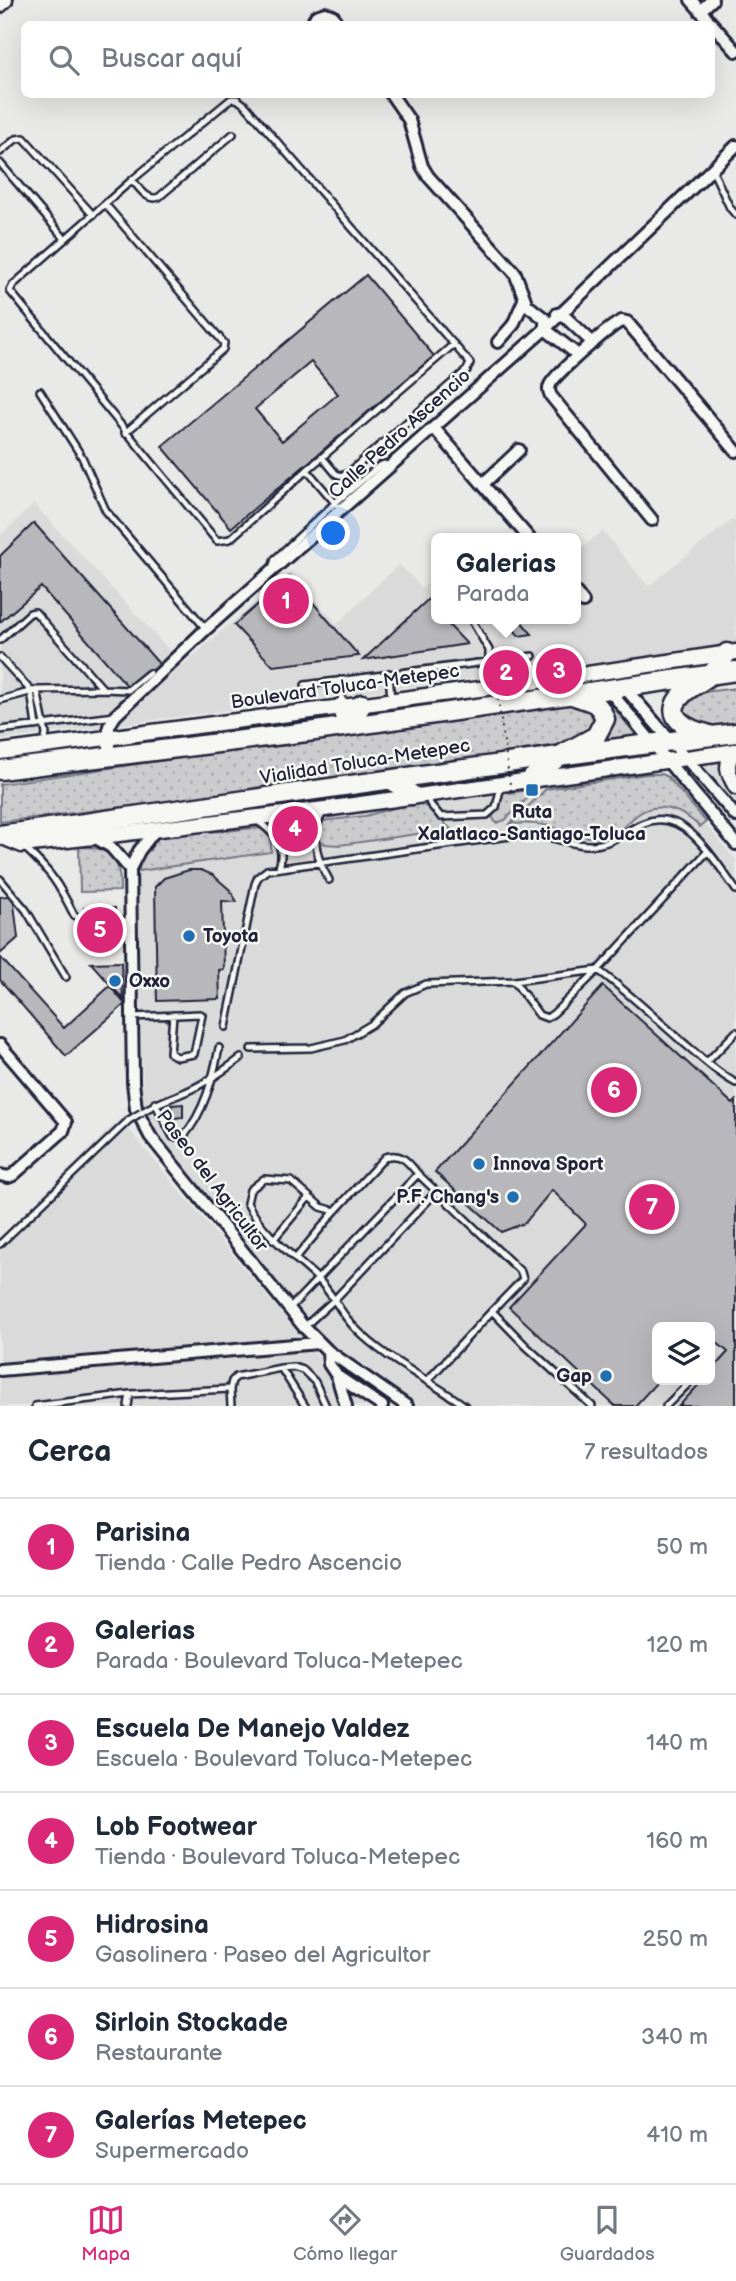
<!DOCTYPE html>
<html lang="es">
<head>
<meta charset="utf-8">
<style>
	:root { --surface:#fff; --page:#f2f2f3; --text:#1f2937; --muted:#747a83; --line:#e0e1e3; --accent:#db2777 }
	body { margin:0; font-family:"Balsamiq Sans",sans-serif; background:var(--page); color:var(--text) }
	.controls { position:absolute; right:21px; bottom:21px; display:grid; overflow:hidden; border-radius:10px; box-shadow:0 7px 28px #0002 }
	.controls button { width:63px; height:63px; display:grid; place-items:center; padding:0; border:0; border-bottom:2px solid var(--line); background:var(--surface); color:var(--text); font:35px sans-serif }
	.you { position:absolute; left:334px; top:534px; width:24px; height:24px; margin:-18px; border:5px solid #fff; border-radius:50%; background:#1a73e8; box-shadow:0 0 0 10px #1a73e833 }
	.badge { display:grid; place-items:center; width:46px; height:46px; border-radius:50%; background:var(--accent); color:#fff; font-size:23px; font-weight:700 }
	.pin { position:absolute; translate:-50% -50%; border:4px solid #fff; box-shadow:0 2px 7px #0006 }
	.popup { position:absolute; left:431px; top:533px; width:150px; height:91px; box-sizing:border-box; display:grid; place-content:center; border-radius:10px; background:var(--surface); filter:drop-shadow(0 2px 5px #0005); font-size:23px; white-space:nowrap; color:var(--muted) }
	.popup b { font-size:26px; color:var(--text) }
	.popup::after { content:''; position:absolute; left:50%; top:100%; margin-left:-14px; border:14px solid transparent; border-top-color:var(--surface) }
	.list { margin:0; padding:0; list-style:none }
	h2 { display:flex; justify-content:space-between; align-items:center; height:91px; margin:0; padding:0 28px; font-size:30px }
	h2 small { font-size:23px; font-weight:400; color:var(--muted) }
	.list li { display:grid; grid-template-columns:46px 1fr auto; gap:21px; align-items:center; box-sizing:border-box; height:98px; padding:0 28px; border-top:2px solid var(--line) }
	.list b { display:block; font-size:26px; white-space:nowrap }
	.list p { margin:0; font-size:23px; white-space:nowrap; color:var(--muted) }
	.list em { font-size:23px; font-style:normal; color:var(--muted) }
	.icon { flex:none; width:38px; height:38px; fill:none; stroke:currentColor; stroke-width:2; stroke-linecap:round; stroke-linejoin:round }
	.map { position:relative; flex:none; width:736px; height:1406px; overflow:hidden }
	.search { position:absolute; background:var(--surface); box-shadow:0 7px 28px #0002; left:21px; right:21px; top:21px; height:77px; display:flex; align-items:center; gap:18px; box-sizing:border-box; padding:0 24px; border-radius:10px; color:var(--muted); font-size:26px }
	.sheet { height:777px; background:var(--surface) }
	nav { display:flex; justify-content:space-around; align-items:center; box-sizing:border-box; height:98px; border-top:2px solid var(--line); background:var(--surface); font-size:19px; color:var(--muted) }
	nav a { display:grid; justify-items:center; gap:4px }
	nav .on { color:var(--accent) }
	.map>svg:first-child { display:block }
	.built { fill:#dadada; fill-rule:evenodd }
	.park { fill:url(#park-dots); stroke:#777784; stroke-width:2 }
	.building { fill:#b8b8bc; stroke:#22223b; stroke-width:2; fill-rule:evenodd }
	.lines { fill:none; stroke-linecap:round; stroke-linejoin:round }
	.service-casing { stroke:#22223b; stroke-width:10 }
	.minor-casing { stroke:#22223b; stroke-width:16 }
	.secondary-casing { stroke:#22223b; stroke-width:19 }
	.trunk-casing { stroke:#22223b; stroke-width:23 }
	.service { stroke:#f6f6f2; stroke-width:5 }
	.minor { stroke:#f6f6f2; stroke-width:10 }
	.secondary { stroke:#f6f6f2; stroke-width:14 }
	.trunk { stroke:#f6f6f2; stroke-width:18 }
	.service-bridge-casing { stroke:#22223b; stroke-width:10; stroke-linecap:butt }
	.path-bridge { stroke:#22223b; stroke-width:2; stroke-dasharray:2 5; stroke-linecap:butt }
	.service-bridge { stroke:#f6f6f2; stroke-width:5 }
	.poi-dot { fill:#1f6fb2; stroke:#f6f6f2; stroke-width:2.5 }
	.labels { text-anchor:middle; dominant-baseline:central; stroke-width:5; stroke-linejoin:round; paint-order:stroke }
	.street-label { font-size:19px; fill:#22223b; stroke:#f6f6f2 }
	.poi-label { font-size:19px; font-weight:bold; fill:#22223b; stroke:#f6f6f2; text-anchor:start }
</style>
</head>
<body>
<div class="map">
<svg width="736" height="1406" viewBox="0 0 736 1406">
	<defs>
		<pattern id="park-dots" width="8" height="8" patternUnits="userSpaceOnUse" patternTransform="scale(1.75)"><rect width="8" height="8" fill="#ccccce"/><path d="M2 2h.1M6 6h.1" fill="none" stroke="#afafb2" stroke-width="1.8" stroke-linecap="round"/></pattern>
	</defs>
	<rect width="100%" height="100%" fill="#e9e9e7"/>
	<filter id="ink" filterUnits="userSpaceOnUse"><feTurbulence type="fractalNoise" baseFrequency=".0143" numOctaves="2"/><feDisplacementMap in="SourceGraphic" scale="14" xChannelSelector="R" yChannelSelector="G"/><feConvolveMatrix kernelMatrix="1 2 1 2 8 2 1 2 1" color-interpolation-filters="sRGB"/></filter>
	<g filter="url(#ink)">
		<path class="built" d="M34,504L183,665L291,571L337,624L399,564L422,588L436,576V619H576V552L603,531L648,586L733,519L736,522V644L0,740V536Z
			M736,753V816L691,759Z
			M647,767L669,781L736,860V1406H420L323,1337L161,1141L143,1109L137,858L147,841L164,832ZM657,1327H710V1380H657Z
			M120,1119L312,1350L391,1406H0V1237Z"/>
		<path class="park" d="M736,688V725H699L682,716C687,688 712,692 736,688Z
			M566,702L592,707L597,723L593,732L568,743L324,782L0,822V784Z
			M604,705L613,706L639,739L599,745C612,727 611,725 604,705Z
			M647,774H662L668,777L706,822L700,827C683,811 657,799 637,815C624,825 618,836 600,837C583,839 569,831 553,827C539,823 524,823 510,824L546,789Z
			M505,788H508L509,793L537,789L505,820L496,823L488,810L495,808Z
			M416,802L427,807L451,829L340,845L325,844L319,839V824L322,821L365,816Z
			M257,828L262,829L271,838V852L139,871C139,824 191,833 223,831C234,831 245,828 257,828Z
			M79,847C111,846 121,859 120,891L80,892Z"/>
		<path class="building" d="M366,275L434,356L231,528L162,446ZM311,362L338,394L282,441L255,409Z
			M34,523L161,666L150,675L129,688L41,587L0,622V556Z
			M290,576L359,656L273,666L234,625Z
			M436,592V619H443L467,644L363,660Z
			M505,619H519L532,634L519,636Z
			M189,870H201L213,875L230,890L237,902L222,901L224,969L219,970L220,999L157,1001L155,887L164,878Z
			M13,895L18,938L0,954V897Z
			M84,908H115V940H84Z
			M0,957L64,1028L110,986L125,1004L66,1056L0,980Z
			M121,962L123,999L91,963Z
			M603,986L733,1104L736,1101V1406H679L703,1380H710V1372L728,1352L710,1337V1327H657L659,1380L635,1406H615L509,1307L586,1224L552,1190L525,1223L501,1232L435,1172Z
			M183,1104V1117L174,1118L171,1105Z"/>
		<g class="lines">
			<g class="service-casing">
				<path id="service" d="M0,152L16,139L24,138L93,215
					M0,163L65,239
					M712,169L730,208L736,215
					M132,180C140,188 147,202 159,197L233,134
					M105,204L224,343L223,349L125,433
					M40,391L82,457L106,511L206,629
					M307,470L230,539L217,541L10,291L13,285L132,180L231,99H237L245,105L470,363L467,370L347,474L342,476L336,474L322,457
					M341,510L307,470L454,344
					M275,568L273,565L275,559L335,503L379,466L384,464L388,466
					M471,619L489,650V687
					M0,640L30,613L35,612L103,689L37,690L0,700
					M0,657L31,691L36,726
					M389,673L391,700
					M340,680L342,704
					M305,685L533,656
					M103,689L128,690L149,673
					M37,690L46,734L44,745
					M0,730L115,716
					M428,796L430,804L441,817L487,815L496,807L501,786
					M324,811C309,834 316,858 329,880
					M256,820C275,833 286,845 279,868
					M24,847C51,872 58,883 74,915L83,920L130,921
					M0,879L26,910L66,977
					M514,981L539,1015L547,1018L554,1013L598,970L707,852
					M132,1017L200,1014L202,1015L194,1054L177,1057L170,1053L173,1015
					M226,1027L255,884L258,877L267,870L510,836C522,835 535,834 547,837C566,840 581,848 600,844C617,841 628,829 644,823C685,805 716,863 736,890
					M251,1049L311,1048L345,1040L372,1024L405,993L426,984L514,981L598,970C631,994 660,1023 691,1049C705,1061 720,1075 736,1083
					M707,1062L736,1032
					M155,1103L173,1137H183C204,1113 213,1079 219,1048
					M142,1112C156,1103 169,1099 183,1093C205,1084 223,1071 241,1058
					M273,1240L309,1197
					M0,1244L129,1120
					M295,1259L335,1211
					M289,1309L418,1174
					M304,1327L335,1299L436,1192
					M281,1368L305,1406
					M428,1380L492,1311
					M230,1389L232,1381L236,1377L281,1368L293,1367L303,1370L315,1382L326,1406
					M35,1406L130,1394L230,1389L231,1406
					M128,1406L130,1394
					M465,1406C430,1380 386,1360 355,1328C340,1313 332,1292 316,1277C291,1254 263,1234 247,1203L250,1190L264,1179L291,1181L321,1207L335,1211L385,1157C402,1152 408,1162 418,1174L521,1272L523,1279L492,1311L526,1346L592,1406
					M666,1406L692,1380"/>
			</g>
			<g class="minor-casing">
				<path id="minor" d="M691,0L736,51
					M700,11L712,0
					M312,24L316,16L325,13L333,16L337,24
					M391,94L409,120L422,166L428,176L515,273L527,305L545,319
					M557,314L561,313L593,343
					M545,322V329L578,355
					M498,342L513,325L524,300
					M434,428L529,538
					M483,484L519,450
					M652,520L551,396C549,391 548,390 550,385C553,376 613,323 622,321C623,321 625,322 627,322L736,451
					M576,593L583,602
					M624,687L736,816
					M608,689L736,844
					M109,757V726L115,716L206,629L545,329L736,146
					M156,829L139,851L130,869L133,1082L136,1109L150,1136L304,1327L328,1351L407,1406
					M94,837L111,847L130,869
					M0,1045L66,1122L63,1131L13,1175L8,1177L0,1175
					M328,1351L329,1364L337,1376L346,1406
					M0,1370L318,1343
					M337,1376L382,1406"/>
			</g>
			<g class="secondary-casing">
				<path id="secondary" d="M0,5L5,0
					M734,751C724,765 728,773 736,787
					M0,752L547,680L736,652
					M0,836L22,845L94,837L325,809L736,751"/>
			</g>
			<g class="trunk-casing">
				<path id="trunk" d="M342,707L346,724
					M350,724L362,704
					M707,734C688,730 660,716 683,694C690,687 702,682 710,675C717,669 722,660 727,653
					M0,770L315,731L736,671
					M531,779L561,755L596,736L605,719C597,696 586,703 569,693C563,689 556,683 550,679
					M392,780L412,795
					M0,835C245,801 490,763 736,733"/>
			</g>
			<use href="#service" class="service"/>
			<use href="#minor" class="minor"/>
			<use href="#secondary" class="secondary"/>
			<use href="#trunk" class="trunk"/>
			<g class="service-bridge-casing">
				<path id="service-bridge" d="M129,1120L142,1112"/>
			</g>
			<path class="path-bridge" d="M494,671L511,791"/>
			<use href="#service-bridge" class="service-bridge"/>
		</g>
	</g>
	<g class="poi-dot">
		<rect x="525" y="783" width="14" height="14" rx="3.5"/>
		<circle cx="189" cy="936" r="7"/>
		<circle cx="115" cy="981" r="7"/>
		<circle cx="479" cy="1164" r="7"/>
		<circle cx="513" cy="1197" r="7"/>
		<circle cx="606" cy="1376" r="7"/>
	</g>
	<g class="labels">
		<g class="street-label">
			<text transform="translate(400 434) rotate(-42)">Calle Pedro Ascencio</text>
			<text transform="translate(345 687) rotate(-8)">Boulevard Toluca-Metepec</text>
			<text transform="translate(365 762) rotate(-9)">Vialidad Toluca-Metepec</text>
			<text transform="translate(212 1181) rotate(53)">Paseo del Agricultor</text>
		</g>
		<g class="poi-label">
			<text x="532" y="812" text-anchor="middle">Ruta<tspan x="532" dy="22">Xalatlaco-Santiago-Toluca</tspan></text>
			<text x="203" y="936">Toyota</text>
			<text x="129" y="981">Oxxo</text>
			<text x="493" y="1164">Innova Sport</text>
			<text x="499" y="1197" text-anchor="end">P.F. Chang's</text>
			<text x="592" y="1376" text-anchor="end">Gap</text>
		</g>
	</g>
</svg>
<div class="controls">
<button><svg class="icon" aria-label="layers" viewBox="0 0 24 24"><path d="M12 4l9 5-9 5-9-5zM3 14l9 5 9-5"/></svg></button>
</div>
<div class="you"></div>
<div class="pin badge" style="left:286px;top:601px">1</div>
<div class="pin badge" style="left:506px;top:673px">2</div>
<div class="popup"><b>Galerias</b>Parada</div>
<div class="pin badge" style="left:559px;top:671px">3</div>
<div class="pin badge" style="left:295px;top:829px">4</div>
<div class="pin badge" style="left:100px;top:930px">5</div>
<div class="pin badge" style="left:614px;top:1090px">6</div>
<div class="pin badge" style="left:652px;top:1207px">7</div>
<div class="search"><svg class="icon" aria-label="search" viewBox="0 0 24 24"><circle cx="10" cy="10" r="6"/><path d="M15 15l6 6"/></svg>Buscar aquí</div>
</div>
<section class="sheet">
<h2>Cerca<small>7 resultados</small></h2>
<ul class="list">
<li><span class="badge">1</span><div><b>Parisina</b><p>Tienda · Calle Pedro Ascencio</p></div><em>50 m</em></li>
<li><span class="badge">2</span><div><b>Galerias</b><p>Parada · Boulevard Toluca-Metepec</p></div><em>120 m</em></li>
<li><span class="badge">3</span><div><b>Escuela De Manejo Valdez</b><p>Escuela · Boulevard Toluca-Metepec</p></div><em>140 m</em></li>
<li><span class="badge">4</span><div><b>Lob Footwear</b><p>Tienda · Boulevard Toluca-Metepec</p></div><em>160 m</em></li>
<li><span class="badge">5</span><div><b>Hidrosina</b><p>Gasolinera · Paseo del Agricultor</p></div><em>250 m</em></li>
<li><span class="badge">6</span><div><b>Sirloin Stockade</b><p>Restaurante</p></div><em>340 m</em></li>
<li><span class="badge">7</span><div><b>Galerías Metepec</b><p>Supermercado</p></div><em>410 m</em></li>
</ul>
</section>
<nav>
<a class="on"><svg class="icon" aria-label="map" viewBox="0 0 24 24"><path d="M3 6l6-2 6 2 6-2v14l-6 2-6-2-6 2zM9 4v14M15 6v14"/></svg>Mapa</a>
<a><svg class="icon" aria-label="directions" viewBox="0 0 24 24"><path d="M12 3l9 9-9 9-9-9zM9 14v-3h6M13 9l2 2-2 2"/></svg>Cómo llegar</a>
<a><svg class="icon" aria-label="saved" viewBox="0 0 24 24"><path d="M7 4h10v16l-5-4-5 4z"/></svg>Guardados</a>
</nav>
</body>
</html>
